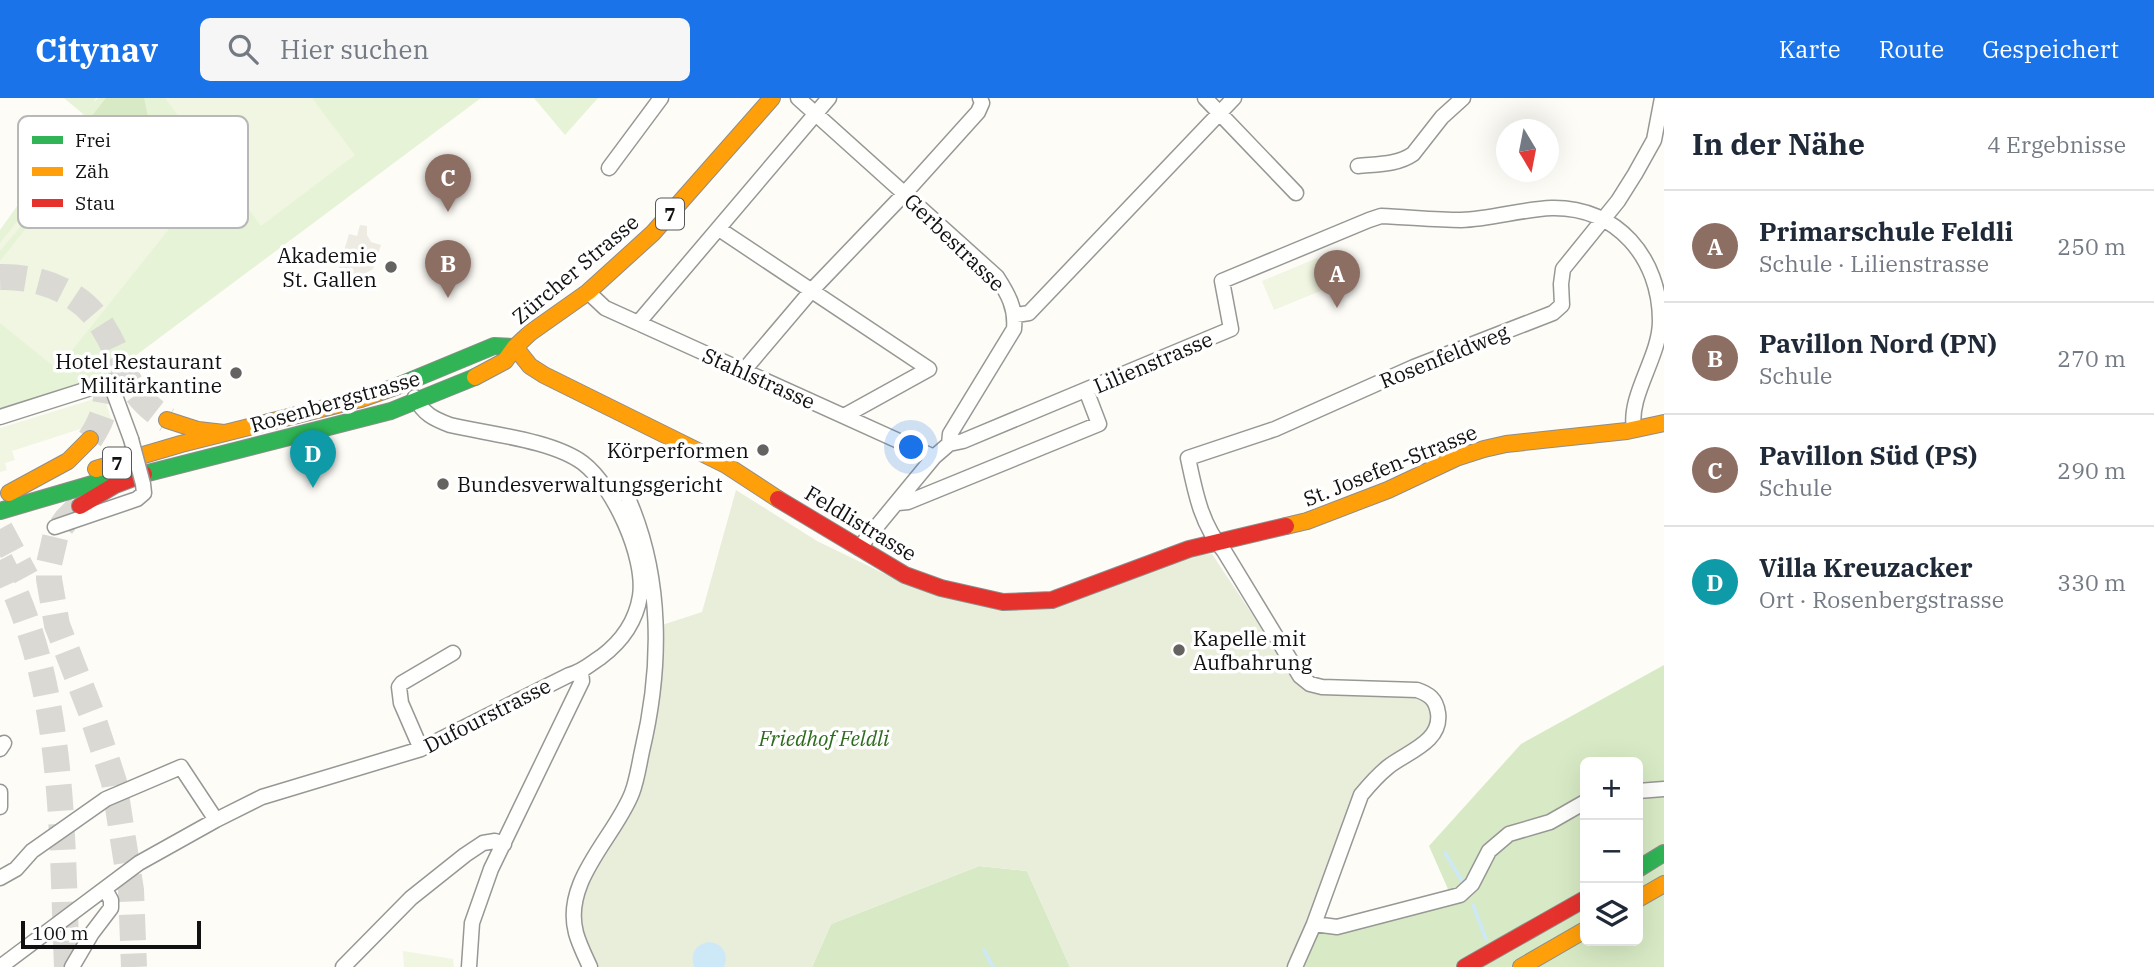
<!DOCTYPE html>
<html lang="de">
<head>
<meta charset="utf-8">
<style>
	:root { --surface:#fff; --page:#f6f6f7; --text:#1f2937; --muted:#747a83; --line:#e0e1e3; --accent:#1a73e8 }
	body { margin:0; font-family:"IBM Plex Serif",serif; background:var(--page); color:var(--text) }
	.controls { position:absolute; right:21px; bottom:21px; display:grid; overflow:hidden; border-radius:10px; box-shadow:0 7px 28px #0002 }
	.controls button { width:63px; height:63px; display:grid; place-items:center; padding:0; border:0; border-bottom:2px solid var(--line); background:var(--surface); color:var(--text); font:35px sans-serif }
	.compass { position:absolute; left:1496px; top:21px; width:63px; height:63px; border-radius:50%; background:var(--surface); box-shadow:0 7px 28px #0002; rotate:170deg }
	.scale { position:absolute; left:21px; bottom:18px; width:180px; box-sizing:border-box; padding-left:7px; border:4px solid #111; border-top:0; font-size:19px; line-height:24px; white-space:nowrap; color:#111; -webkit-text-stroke:5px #fff; paint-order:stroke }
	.you { position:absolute; left:912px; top:350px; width:24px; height:24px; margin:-18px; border:5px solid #fff; border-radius:50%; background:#1a73e8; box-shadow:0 0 0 10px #1a73e833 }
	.badge { display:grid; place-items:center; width:46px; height:46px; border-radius:50%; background:var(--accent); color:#fff; font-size:23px; font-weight:700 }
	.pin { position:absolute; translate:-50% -58px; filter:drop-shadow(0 2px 4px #0008) }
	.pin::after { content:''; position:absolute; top:37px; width:24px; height:21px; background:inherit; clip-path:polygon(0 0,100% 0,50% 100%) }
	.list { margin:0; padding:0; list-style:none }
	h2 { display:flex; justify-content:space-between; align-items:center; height:91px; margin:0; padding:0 28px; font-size:30px }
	h2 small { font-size:23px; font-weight:400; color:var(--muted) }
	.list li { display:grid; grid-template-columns:46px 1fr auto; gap:21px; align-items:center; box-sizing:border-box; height:112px; padding:0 28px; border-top:2px solid var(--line) }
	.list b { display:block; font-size:26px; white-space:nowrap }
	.list p { margin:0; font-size:23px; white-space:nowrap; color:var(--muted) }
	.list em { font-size:23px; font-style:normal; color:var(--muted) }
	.icon { flex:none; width:38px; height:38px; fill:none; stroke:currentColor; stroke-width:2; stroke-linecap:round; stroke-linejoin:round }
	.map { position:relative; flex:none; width:1664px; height:869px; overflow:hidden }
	header { display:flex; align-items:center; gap:42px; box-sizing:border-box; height:98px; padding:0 35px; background:var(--accent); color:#fff }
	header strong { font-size:33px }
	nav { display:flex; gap:38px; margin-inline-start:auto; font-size:24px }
	.search { width:490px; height:63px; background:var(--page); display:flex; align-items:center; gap:18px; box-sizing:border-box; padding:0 24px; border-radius:10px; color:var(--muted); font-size:26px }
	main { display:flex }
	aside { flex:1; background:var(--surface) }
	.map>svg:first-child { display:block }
	.green { fill:#e7f3d7 }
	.forest { fill:#d8eac5; fill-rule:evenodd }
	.cemetery { fill:#e9eedb }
	.pitch { fill:#f0f6e1 }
	.plaza { fill:#edebe2 }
	.water { fill:#cde8f7 }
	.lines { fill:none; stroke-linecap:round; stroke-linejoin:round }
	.stream { stroke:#cde8f7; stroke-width:3.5 }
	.highway-tunnel { stroke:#dad9d4; stroke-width:26; stroke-dasharray:26 13; stroke-linecap:butt }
	.street-casing { stroke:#979795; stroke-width:17 }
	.fast-casing { stroke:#8e8d8b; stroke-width:18 }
	.slow-casing { stroke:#8e8d8b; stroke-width:18 }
	.jam-casing { stroke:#8e8d8b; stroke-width:18 }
	.street { stroke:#fffffe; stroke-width:14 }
	.fast { stroke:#30b455; stroke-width:16 }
	.slow { stroke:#ff9f0a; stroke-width:16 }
	.jam { stroke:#e5322d; stroke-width:16 }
	.street-bridge-casing { stroke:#979795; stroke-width:17; stroke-linecap:butt }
	.street-bridge { stroke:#fffffe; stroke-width:14 }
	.poi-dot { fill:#646362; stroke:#fff; stroke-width:2.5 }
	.labels { text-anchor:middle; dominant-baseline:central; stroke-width:7; stroke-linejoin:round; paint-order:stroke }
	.shield { fill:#fff; stroke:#585858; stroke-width:2 }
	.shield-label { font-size:19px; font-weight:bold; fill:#111 }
	.street-label { font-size:21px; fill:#111; stroke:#fff }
	.poi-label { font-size:21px; fill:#111; stroke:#fff; text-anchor:end }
	.park-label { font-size:21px; font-style:italic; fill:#2f6b1f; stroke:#fff }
	.key { fill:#fff; stroke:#b8b8b8; stroke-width:2 }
	.key-label { font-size:19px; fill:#111 }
</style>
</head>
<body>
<header>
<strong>Citynav</strong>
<div class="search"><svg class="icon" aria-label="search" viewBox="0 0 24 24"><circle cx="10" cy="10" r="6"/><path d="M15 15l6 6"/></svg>Hier suchen</div>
<nav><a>Karte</a><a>Route</a><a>Gespeichert</a></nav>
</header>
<main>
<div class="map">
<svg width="1664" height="869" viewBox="0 0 1664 869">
	<rect width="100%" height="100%" fill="#fdfcf7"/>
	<path class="green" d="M64,0H96L94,4L98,0H481L111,276L0,311V132L83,16Z
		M534,0H598L565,37Z"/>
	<path class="forest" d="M106,0H144L151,33L122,20L87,24Z
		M1664,567V869H1290L1306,832L1451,798L1429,748L1521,646ZM1585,664H1638V843H1585Z
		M979,768L1027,773L1070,869H812L831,826Z"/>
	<path class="cemetery" d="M736,392L817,443L885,476L1019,505L1158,461L1212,456L1296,582L1418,598L1428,603L1435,622L1424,639L1380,669L1290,869H1070L1027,773L979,768L831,826L812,869H590L575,833L583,781L632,695L656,529L702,514Z"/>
	<path class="pitch" d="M165,0H312L355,57L261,128Z
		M90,32L96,38L0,153V145Z
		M81,61L169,131L57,271L0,225V163Z
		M1317,160L1330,189L1274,212L1262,183Z
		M104,298L111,321L12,353L15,362L5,365L7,372L0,374V330Z
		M403,853L453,861L454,869H404Z"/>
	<path class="plaza" d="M360,127L367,128V137L371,144L381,147L373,171L364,176L366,180L358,184L351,171L339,170L349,136L357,138Z"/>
	<path class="water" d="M708,844C723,845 729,856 724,869H694C690,856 695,847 708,844Z"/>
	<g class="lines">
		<path class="stream" d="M1445,755L1464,786
			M1473,807L1486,841
			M984,852L993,869"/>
		<path class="highway-tunnel" d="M0,179C40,178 82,194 103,229C128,269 122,293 167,322
			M90,341C108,314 110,293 102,263
			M79,409L66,422L56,436L49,466V481L57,527L91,614L114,684L131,792L134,869
			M0,431L26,479
			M0,462C66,588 61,731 67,869"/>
		<g class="street-casing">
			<path id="street" d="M798,0L997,179C1008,196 1016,210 1014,231L950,336L949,346L934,359L859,450
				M1205,0L1296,95
				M1358,68C1377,66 1397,67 1413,56L1442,19L1463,0
				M609,70L661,0
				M719,131L929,271L844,318
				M588,194L605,210L934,359
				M1016,217L1029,215L1234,0
				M638,225L829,0
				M745,271L812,192L905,95L978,14L982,5L980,0
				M0,319L110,284L131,341
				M949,346L963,343L1231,231L1222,183L1369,122L1381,118C1408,119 1435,122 1461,122C1492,121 1522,111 1552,110C1617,109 1660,160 1660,223C1660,259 1628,297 1634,331
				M898,405L908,404L1099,326L1086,292
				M55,429L137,401L144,395L143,386
				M0,651L4,645
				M421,651L401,605L399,589L402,585L453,555
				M1638,693L1664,691
				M0,694V709
				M0,780L16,771L32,753L106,701L181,669L216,722
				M1314,826L1337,829L1460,797L1472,786L1489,753L1509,736L1550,724L1585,704
				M0,869L139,765L216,722L262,699L421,651L569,577C582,574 590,566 601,559C621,544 636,523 640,498C646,459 613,388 583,365C552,342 488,336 450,327C434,321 423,316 415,299
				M72,869L92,835L111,810V802L105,791
				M343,869L411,800L465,757L483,745L495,743L504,746
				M469,869L472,825L491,771L582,583L581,574
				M590,869C585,858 579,846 576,835C562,783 615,739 632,695C637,682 639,667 642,653C662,569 663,478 627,398L623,394L611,397
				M1295,869L1314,826L1361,697C1370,686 1378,677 1388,669C1407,654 1442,644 1438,615C1436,601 1429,596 1417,592L1322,589L1310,586L1300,578L1224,453C1201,427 1195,393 1188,360L1275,331L1414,269L1553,215L1562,207L1561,186L1563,171L1618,103L1635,76L1654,42L1662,0"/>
		</g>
		<g class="fast-casing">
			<path id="fast" d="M395,289L494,248L515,249
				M0,413L113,380L144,376L391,313L475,279
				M1638,771L1664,755"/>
		</g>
		<g class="slow-casing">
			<path id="slow" d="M515,249L530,268L544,277L726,367L778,401
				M475,279L505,263L515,249L530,235L588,194L653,135L772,0
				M167,322L198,332L224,335
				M96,371L181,346L361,301L395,289
				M9,395L68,363L90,341
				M1286,428L1307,423L1388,392L1456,360L1484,351L1506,346L1627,333L1664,325
				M1638,801L1664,786
				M1521,869L1585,832"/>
		</g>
		<g class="jam-casing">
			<path id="jam" d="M778,401L905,477L941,490L1003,504L1052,502L1189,451L1286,428
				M80,408L115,387L144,376
				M1465,869L1585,801"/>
		</g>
		<use href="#street" class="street"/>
		<use href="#fast" class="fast"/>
		<use href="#slow" class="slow"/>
		<use href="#jam" class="jam"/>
		<g class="street-bridge-casing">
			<path id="street-bridge" d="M131,341L143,386"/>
		</g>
		<use href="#street-bridge" class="street-bridge"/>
	</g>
	<g class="poi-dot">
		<circle cx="391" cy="169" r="7"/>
		<circle cx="236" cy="275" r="7"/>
		<circle cx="763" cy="352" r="7"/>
		<circle cx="443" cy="386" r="7"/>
		<circle cx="1179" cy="552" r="7"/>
	</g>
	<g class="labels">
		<g class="shield">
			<rect x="656" y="100.5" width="28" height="31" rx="5"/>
			<rect x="103" y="349.5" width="28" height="31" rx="5"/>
		</g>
		<g class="shield-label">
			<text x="670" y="116">7</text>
			<text x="117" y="365">7</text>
		</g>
		<g class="street-label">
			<text transform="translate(955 144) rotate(44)">Gerbestrasse</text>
			<text transform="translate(575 171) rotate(-40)">Zürcher Strasse</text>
			<text transform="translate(1444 258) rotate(-22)">Rosenfeldweg</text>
			<text transform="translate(1153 264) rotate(-23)">Lilienstrasse</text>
			<text transform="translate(759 280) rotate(24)">Stahlstrasse</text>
			<text transform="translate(335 303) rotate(-16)">Rosenbergstrasse</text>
			<text transform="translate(1390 367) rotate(-22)">St. Josefen-Strasse</text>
			<text transform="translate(861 425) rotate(31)">Feldlistrasse</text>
			<text transform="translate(487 617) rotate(-27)">Dufourstrasse</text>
		</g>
		<g class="poi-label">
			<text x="377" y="157">Akademie<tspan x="377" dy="24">St. Gallen</tspan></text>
			<text x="222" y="263">Hotel Restaurant<tspan x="222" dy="24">Militärkantine</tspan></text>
			<text x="749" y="352">Körperformen</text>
			<text x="457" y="386" text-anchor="start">Bundesverwaltungsgericht</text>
			<text x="1193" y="540" text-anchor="start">Kapelle mit<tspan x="1193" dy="24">Aufbahrung</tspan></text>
		</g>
		<g class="park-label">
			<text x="824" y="640">Friedhof Feldli</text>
		</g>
	</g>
	<rect x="18" y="18" width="230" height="112" rx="10" class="key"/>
	<rect x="32" y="38" width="31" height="8" fill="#30b455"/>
	<rect x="32" y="69" width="31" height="9" fill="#ff9f0a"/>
	<rect x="32" y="101" width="31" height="8" fill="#e5322d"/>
	<g class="key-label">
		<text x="75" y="49">Frei</text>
		<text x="75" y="80">Zäh</text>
		<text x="75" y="112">Stau</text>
	</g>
</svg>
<div class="controls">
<button>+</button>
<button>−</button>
<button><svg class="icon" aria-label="layers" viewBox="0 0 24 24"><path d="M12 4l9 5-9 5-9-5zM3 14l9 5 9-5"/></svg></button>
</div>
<svg class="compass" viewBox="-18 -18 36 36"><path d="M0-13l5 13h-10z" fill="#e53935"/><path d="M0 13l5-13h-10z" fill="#747a83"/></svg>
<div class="scale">100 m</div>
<div class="you"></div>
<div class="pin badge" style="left:1337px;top:210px;background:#8d6e63">A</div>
<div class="pin badge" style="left:448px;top:200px;background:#8d6e63">B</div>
<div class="pin badge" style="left:448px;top:114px;background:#8d6e63">C</div>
<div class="pin badge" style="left:313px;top:390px;background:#0f9aa8">D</div>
</div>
<aside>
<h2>In der Nähe<small>4 Ergebnisse</small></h2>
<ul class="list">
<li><span class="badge" style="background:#8d6e63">A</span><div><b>Primarschule Feldli</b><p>Schule · Lilienstrasse</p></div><em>250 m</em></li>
<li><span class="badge" style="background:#8d6e63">B</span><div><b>Pavillon Nord (PN)</b><p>Schule</p></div><em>270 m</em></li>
<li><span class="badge" style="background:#8d6e63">C</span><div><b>Pavillon Süd (PS)</b><p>Schule</p></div><em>290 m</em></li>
<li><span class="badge" style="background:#0f9aa8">D</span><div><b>Villa Kreuzacker</b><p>Ort · Rosenbergstrasse</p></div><em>330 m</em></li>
</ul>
</aside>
</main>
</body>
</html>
